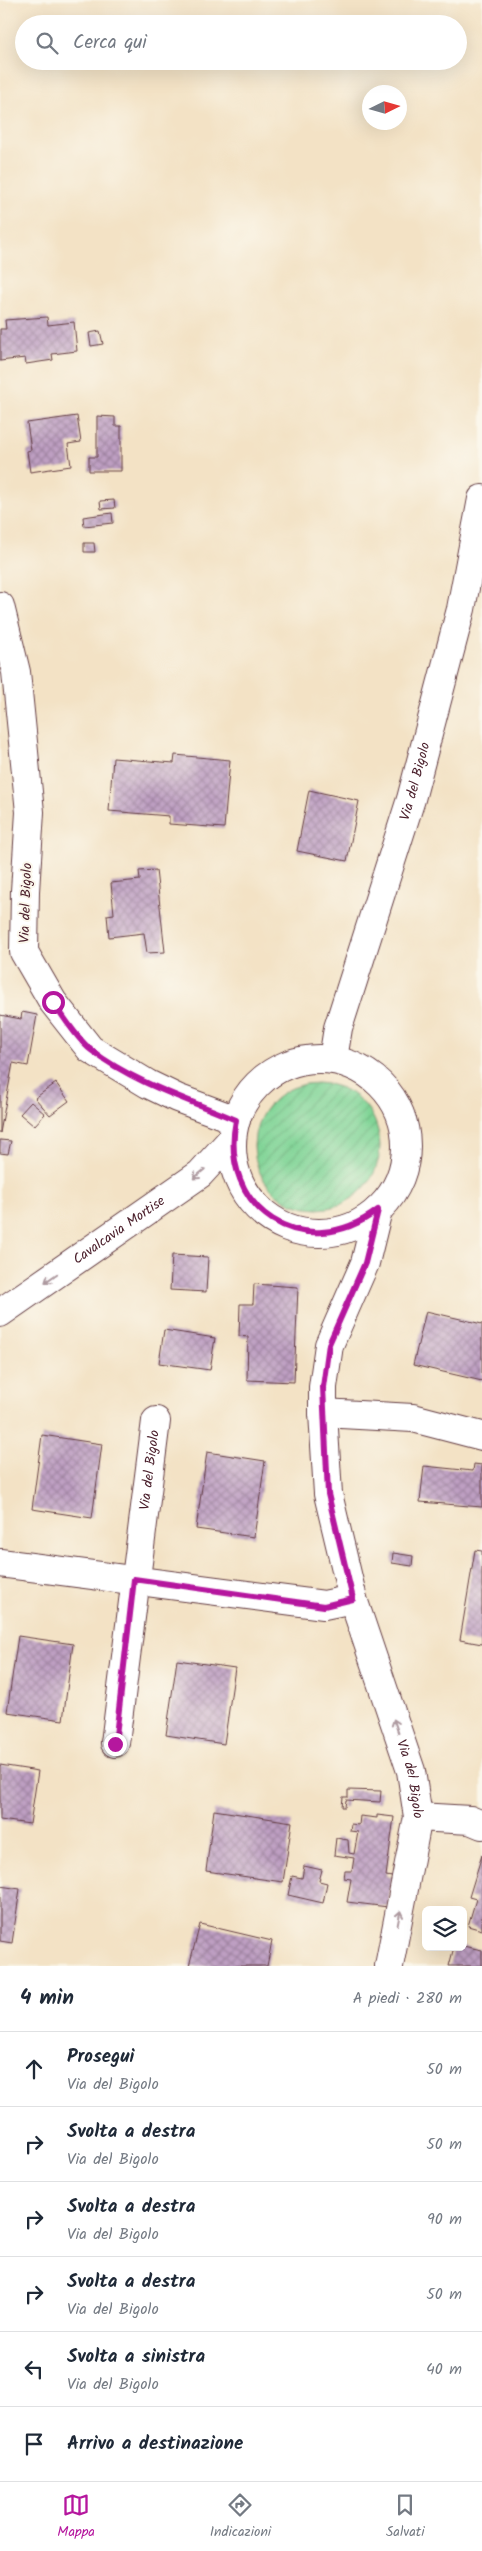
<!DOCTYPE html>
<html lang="it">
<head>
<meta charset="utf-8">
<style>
	:root { --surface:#fff; --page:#f6f6f7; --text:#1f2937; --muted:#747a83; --line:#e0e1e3; --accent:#b5179e }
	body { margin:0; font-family:Kalam,sans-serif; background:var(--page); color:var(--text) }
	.controls { position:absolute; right:15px; bottom:15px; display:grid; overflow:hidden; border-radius:8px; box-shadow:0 5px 20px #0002 }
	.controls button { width:45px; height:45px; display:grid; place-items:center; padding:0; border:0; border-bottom:1px solid var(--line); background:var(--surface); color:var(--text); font:25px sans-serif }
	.compass { position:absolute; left:362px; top:85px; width:45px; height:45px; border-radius:50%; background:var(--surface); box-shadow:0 5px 20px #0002; rotate:85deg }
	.stop { position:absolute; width:15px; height:15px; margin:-11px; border:4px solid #b5179e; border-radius:50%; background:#fff }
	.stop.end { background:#b5179e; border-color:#fff; box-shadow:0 1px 5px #0008 }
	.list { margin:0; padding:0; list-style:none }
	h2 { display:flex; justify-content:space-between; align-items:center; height:65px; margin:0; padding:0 20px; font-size:21px }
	h2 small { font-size:16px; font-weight:400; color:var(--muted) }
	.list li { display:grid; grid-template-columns:32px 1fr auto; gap:15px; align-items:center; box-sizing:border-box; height:75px; padding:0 20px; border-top:1px solid var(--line) }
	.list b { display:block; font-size:19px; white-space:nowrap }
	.list p { margin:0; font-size:16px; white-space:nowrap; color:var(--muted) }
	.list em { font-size:16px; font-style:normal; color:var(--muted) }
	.icon { flex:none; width:28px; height:28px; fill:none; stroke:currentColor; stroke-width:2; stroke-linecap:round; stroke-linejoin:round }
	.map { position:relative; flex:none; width:482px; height:1966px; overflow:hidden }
	.search { position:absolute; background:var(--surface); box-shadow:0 5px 20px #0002; left:15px; right:15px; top:15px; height:55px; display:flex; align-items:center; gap:12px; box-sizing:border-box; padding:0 18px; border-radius:28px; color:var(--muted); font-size:19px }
	.sheet { height:515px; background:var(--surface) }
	nav { display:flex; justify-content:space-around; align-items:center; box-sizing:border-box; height:70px; border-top:1px solid var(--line); background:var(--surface); font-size:14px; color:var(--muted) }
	nav a { display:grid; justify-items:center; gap:2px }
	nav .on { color:var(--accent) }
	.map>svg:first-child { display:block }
	.garden { fill:url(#garden-furrows); stroke:#657a60 }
	.building { fill:url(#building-cross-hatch) }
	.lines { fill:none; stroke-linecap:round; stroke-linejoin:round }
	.minor-casing { stroke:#633c42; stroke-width:30 }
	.minor { stroke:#fff; stroke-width:28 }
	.oneway { stroke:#ae9aa0 }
	.route { stroke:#b5179e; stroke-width:6 }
	.labels { text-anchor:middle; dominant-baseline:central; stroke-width:4; stroke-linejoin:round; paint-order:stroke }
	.street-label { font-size:14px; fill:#4a1f2b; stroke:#fbf7ec }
</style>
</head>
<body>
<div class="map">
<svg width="482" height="1966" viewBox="0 0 482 1966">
	<defs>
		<pattern id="garden-furrows" width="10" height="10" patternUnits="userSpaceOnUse" patternTransform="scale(1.25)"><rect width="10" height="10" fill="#80d496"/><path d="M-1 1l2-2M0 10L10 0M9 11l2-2" fill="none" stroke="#70b681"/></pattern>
		<pattern id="building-cross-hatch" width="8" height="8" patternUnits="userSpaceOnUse" patternTransform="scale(1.25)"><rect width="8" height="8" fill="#be9fc2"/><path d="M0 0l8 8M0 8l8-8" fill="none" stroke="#9c819e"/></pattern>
	</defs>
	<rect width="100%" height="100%" fill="#fbf7ec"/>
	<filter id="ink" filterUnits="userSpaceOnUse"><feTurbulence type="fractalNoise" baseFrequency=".02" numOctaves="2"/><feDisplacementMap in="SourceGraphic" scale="10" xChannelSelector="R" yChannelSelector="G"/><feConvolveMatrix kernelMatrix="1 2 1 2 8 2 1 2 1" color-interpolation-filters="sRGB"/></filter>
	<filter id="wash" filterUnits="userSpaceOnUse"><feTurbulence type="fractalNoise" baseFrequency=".0096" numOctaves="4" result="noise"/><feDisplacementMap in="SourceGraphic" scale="20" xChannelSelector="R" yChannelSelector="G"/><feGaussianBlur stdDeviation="1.12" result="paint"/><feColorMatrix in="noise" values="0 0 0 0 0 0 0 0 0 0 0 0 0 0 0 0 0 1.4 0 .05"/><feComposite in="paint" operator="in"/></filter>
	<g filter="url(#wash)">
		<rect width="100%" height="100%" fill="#f3e2c5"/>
		<path class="garden" d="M254 1146a63 63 0 1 1 126 0a63 63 0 1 1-126 0Z"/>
		<g id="blocks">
			<path class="building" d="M47,317L48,325L74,322L77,351L52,354L53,360L26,364L25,358L0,361V329H6L5,320Z
				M100,331L103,344L91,346L89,333Z
				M77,416L81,442L68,444L71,466L30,472L27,451L31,450L27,423Z
				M97,416L115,417V426H121V471H89V457H97Z
				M114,500L115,508L101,509L100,501Z
				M112,513L113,523L84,526L83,517Z
				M84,543H94L95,552H84Z
				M175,755L230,760L224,828L169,824V816L109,811L113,758L174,763Z
				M309,790L359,801L347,861L297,851Z
				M156,870L165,952L147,953L144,933L109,937L107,915L114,914L111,883L140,880L139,871Z
				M22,1012L37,1015L28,1066L13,1063L0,1133V1015L21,1019Z
				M56,1083L69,1101L50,1115L35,1098Z
				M31,1102L45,1114L34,1126L20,1114Z
				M0,1140L11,1141L8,1154L0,1153Z
				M172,1255L208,1257L206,1292L170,1290Z
				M254,1284L298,1287L294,1382L247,1380L248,1337L239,1336L240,1304H253Z
				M426,1311L482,1324V1381L413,1365Z
				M164,1330L215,1338L210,1370L159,1363Z
				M42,1435L102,1444L92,1518L32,1509Z
				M207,1452L265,1461L254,1537L196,1529Z
				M474,1464L482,1465V1507L420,1502L424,1466L473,1471Z
				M475,1550L482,1551V1644L460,1640Z
				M393,1553L413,1556L412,1566L392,1563Z
				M18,1636L73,1644L63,1720L7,1712Z
				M177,1660L235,1668L224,1744L166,1735Z
				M0,1765L38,1771L30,1824L0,1820Z
				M348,1790L381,1791L380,1802L346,1800L345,1807H342L343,1797H348Z
				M214,1810L292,1822L283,1882L206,1871Z
				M377,1815L394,1817L386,1876L392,1877L388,1907L347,1902L351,1879L344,1878L345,1871H352L354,1858L334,1855L336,1838L348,1840L349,1853L354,1854L358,1832L350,1831L351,1824L359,1825L360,1816L377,1818Z
				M482,1855V1930L468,1926L476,1899L469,1897Z
				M304,1866L322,1870L319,1881L327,1883L323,1903L288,1895L292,1876L302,1878Z
				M0,1886L20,1889L12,1943L0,1941Z
				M200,1924L272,1941L267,1966H189Z
				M463,1946L482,1950V1966H449L454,1947Z"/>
		</g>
	</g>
	<g filter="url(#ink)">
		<use href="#blocks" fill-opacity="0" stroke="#633c42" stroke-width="1"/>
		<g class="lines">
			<g class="minor-casing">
				<g id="minor">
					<path d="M0,606L16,672L30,812L25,891L24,952L53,1002L90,1049L148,1084L177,1098L236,1120"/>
					<path id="s1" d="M333,1059L338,1028L411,799L461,609L482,499"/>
					<circle cx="319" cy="1146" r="87"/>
					<path id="s2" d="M378,1210L365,1263L329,1345L323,1387V1413L328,1494L353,1599L411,1771L418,1817L389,1966"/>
					<path id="s3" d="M0,1313L200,1174L232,1139"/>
					<path d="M323,1413L413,1418L482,1436"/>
					<path d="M0,1563L324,1605L353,1599"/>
					<path id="s4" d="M115,1743L156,1421"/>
					<path d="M418,1817L470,1820L482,1825"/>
				</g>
			</g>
			<use href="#minor" class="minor"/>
		</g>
		<defs><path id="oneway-shaft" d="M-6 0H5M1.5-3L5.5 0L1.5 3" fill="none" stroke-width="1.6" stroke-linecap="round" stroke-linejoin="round" transform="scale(1.25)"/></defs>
		<g class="oneway">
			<use href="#oneway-shaft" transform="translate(199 1174) rotate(140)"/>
			<use href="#oneway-shaft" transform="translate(51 1278) rotate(145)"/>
			<use href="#oneway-shaft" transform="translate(396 1726) rotate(-109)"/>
			<use href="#oneway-shaft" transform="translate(399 1918) rotate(-79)"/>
		</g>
	</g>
	<g class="lines" filter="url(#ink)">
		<path class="route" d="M53,1002C64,1017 76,1038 91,1050C134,1083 187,1099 236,1120C218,1209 304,1266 378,1210L365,1263L329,1344L323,1387L328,1494L353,1599L324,1606L134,1579L115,1744"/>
	</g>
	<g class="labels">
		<g class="street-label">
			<text stroke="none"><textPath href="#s1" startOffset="290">Via del Bigolo</textPath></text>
			<text transform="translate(26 903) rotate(-88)">Via del Bigolo</text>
			<text stroke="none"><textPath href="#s3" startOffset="145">Cavalcavia Mortise</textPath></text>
			<text stroke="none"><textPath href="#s4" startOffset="275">Via del Bigolo</textPath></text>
			<text stroke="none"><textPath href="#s2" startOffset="591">Via del Bigolo</textPath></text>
		</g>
	</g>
</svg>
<div class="controls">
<button><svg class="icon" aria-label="layers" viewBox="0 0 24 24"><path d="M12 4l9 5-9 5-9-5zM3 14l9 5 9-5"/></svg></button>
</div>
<svg class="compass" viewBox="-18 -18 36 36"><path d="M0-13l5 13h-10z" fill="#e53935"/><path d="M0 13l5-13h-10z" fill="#747a83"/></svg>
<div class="stop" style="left:53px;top:1002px"></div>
<div class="stop end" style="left:115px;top:1744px"></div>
<div class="search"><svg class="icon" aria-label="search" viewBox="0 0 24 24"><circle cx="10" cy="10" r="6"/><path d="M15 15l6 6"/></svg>Cerca qui</div>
</div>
<section class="sheet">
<h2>4 min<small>A piedi · 280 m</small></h2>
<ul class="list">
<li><svg class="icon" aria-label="ahead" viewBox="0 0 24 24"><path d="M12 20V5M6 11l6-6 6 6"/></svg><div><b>Prosegui</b><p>Via del Bigolo</p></div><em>50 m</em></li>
<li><svg class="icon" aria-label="right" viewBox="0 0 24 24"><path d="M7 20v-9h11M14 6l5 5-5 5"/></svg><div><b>Svolta a destra</b><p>Via del Bigolo</p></div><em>50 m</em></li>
<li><svg class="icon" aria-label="right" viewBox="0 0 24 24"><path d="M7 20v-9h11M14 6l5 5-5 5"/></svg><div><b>Svolta a destra</b><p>Via del Bigolo</p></div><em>90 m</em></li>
<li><svg class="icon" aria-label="right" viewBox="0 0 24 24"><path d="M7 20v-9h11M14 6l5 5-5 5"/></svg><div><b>Svolta a destra</b><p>Via del Bigolo</p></div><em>50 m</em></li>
<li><svg class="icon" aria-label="left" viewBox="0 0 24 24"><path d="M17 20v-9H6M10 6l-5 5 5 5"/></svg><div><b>Svolta a sinistra</b><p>Via del Bigolo</p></div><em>40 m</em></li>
<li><svg class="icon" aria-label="arrive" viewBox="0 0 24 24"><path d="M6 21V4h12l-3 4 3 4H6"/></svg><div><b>Arrivo a destinazione</b></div></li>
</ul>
</section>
<nav>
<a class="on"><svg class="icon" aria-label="map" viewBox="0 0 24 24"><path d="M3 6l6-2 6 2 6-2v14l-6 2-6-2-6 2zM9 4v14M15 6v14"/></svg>Mappa</a>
<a><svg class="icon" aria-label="directions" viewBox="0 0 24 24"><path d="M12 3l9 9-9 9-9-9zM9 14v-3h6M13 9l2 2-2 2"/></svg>Indicazioni</a>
<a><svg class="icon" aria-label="saved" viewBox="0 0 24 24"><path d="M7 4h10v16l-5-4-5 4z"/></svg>Salvati</a>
</nav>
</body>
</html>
